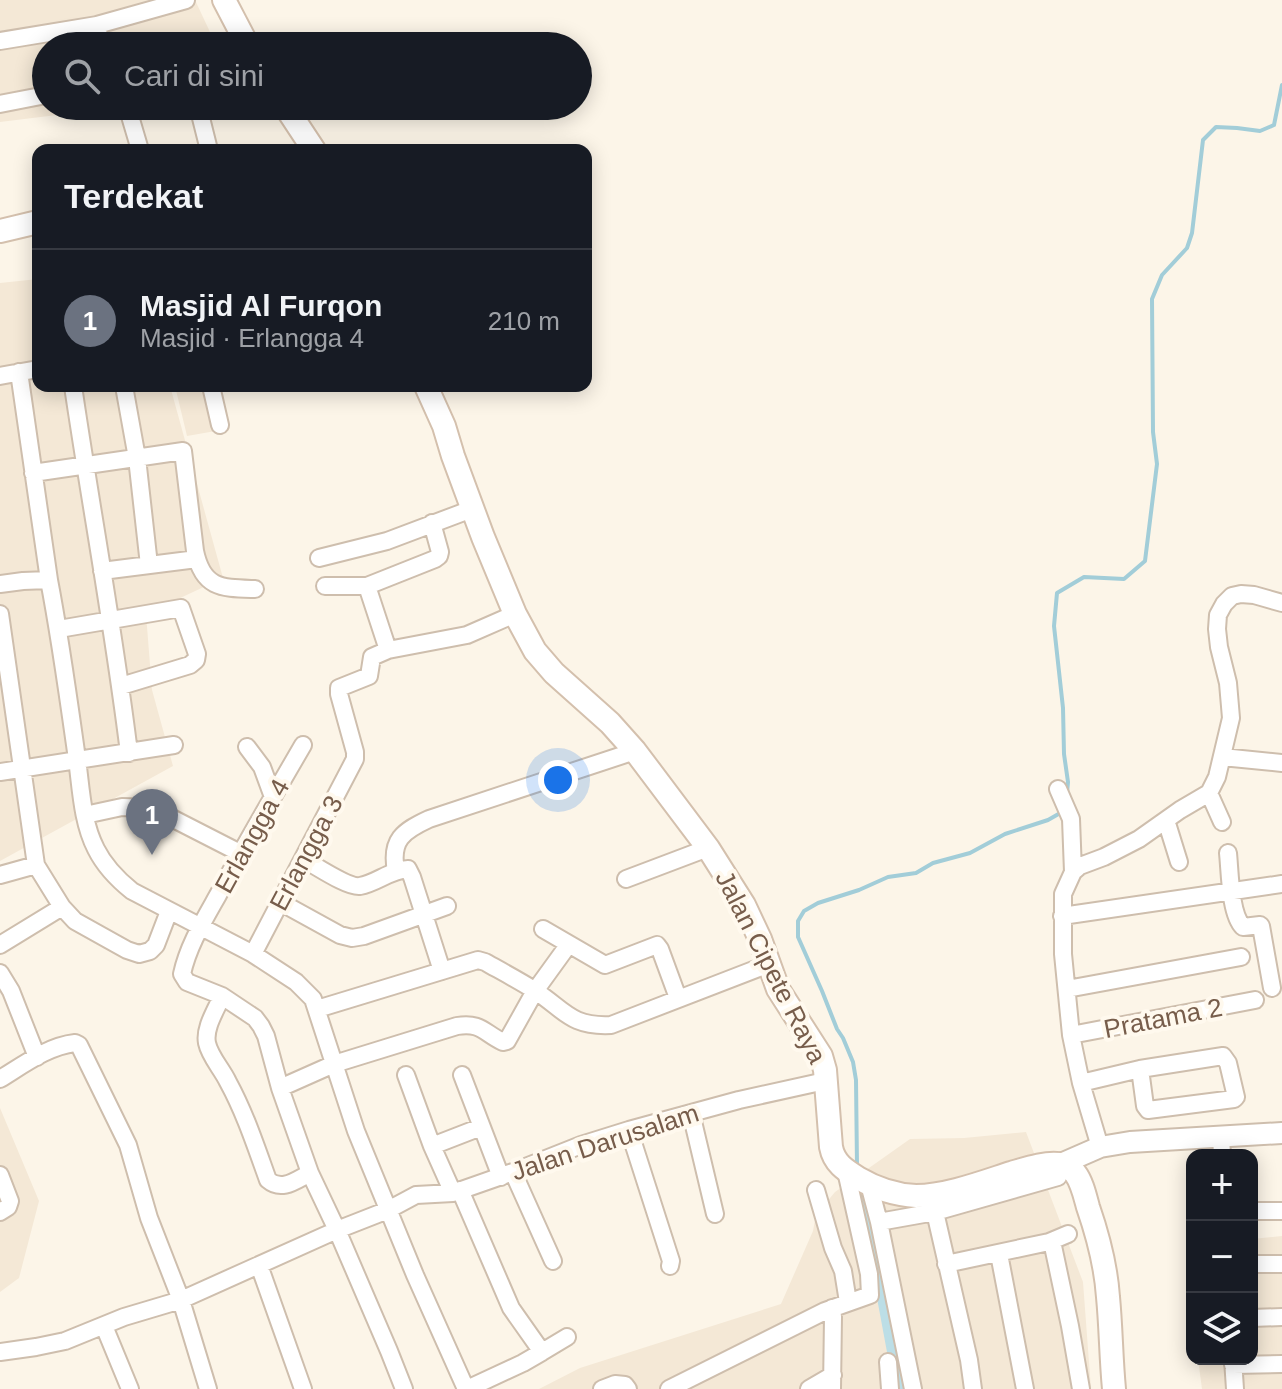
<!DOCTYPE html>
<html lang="id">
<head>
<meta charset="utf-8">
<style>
	:root { --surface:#171b24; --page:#242831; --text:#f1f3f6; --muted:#9ea1a6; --line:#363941; --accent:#e5784e }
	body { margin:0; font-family:Arial,sans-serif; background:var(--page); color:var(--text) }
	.controls { position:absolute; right:24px; bottom:24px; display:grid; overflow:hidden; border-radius:16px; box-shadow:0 4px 20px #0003 }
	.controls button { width:72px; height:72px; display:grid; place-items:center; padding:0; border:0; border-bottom:2px solid var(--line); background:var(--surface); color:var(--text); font:40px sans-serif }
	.you { position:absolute; left:558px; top:780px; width:28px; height:28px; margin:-20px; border:6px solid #fff; border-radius:50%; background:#1a73e8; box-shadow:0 0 0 12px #1a73e833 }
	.badge { display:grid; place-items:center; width:52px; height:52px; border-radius:50%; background:var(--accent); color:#fff; font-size:26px; font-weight:700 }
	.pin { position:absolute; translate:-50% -66px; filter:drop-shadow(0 2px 4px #0008) }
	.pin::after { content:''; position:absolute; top:42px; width:28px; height:24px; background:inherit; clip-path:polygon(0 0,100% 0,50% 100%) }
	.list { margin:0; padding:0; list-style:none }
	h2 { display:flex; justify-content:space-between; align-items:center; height:104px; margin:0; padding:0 32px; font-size:34px }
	h2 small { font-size:26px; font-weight:400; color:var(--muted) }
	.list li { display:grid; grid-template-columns:52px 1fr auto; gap:24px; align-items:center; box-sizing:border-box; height:144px; padding:0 32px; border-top:2px solid var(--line) }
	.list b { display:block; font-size:30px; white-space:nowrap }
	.list p { margin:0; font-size:26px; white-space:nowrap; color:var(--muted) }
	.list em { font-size:26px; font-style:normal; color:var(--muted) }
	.icon { flex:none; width:44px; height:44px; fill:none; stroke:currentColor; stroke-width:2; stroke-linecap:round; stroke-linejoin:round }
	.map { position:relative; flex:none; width:1282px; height:1389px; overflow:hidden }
	.search { position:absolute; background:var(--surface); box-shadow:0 4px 20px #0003; left:32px; top:32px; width:560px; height:88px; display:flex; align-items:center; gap:20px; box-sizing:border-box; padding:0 28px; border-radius:44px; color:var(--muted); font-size:30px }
	.panel { position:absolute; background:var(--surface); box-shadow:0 4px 20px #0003; left:32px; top:144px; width:560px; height:248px; border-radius:16px }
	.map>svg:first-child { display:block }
	.residential { fill:#f4e8d6 }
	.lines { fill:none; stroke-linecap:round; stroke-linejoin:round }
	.stream { stroke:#a2cdd8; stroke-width:4 }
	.canal { stroke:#bcdee6; stroke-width:14 }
	.minor-casing { stroke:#cebead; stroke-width:20 }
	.tertiary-casing { stroke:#cebead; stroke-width:24 }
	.secondary-casing { stroke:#d4c0ad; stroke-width:26 }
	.minor { stroke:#fff; stroke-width:16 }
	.tertiary { stroke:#fff; stroke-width:20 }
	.secondary { stroke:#fff; stroke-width:22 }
	.labels { text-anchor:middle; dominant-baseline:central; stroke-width:8; stroke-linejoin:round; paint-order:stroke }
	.street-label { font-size:26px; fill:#775d4b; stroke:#fff9ee }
</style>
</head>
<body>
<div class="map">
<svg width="1282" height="1389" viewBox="0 0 1282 1389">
	<rect width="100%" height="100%" fill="#fcf5e8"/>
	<path class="residential" d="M0,0H195L210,32L141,36L142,46H46V106H130L0,122Z
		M38,279V386H170L223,578L146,614L152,690L173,766L0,861V283Z
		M175,386H218L227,429L187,436Z
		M0,1108L39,1201L19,1278L0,1292Z
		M1026,1132L1083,1282L1091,1389H539L580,1368L781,1304L813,1231L816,1215L835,1192L910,1139L964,1138Z
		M1282,1236V1389H1202L1198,1359H1252V1239Z"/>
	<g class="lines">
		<path class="stream" d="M1067,793L1068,782L1064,754L1063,708L1054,626L1057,593L1084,577L1124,579L1145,561L1157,464L1153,432L1152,299L1162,275L1187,248L1192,233L1203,140L1216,127L1237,128L1260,131L1274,125L1282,85
			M857,1166L856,1080L853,1062L843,1038L837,1029L822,991L798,937V921L804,911L818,903L859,890L888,877L916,873L933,863L970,853L1005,834L1048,820L1062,812"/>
		<path class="canal" d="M863,1206L880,1276L901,1389"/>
		<g class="minor-casing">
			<path id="minor" d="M97,25L101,46
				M0,41L97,25L186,0
				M0,104L46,95
				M127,106L140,150
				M198,106L209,150
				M19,372L49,580
				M0,376L38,369
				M73,386C91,508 114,630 129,753
				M124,386L137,458L149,565
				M211,386L220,425
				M33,473L183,451L195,551C203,589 222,588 255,589
				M319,558L387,541L472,509
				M102,571L197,559
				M0,584L23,581L49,580C60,637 68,695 76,752C81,784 81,820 96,849C105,867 117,879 132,891L253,954L296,982L313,999L356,1131L415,1275L466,1389
				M325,586H367L435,559L439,556L440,552L432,523
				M367,586L388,650
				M0,614L36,865L62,907L75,921L127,950L139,954L150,951L156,945L169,911
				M59,629L181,608L197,654L196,660L190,665L121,686
				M303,745C274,795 245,844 218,895C204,920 188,946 182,974L187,982L222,996L255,1018L261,1026L266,1036L280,1088L310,1173L337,1230L389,1351L404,1389
				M247,747L262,767L273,797
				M1222,757L1282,763
				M0,772L174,745
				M1058,789L1071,819L1073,872
				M1209,793L1222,822
				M85,815L122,807L152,808L240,853
				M1166,820L1179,862
				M1228,853C1230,872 1230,914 1243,927L1260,925L1261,926L1272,988
				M303,859C315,865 348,888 360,886C377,883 390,870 408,869L412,877L442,971
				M396,871C390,840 403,831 429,819L635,751
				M0,875L36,865
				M626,879L708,848
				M280,902L340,935L352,938L364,936L447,906
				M1062,916L1282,884
				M543,929L605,965L657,945L660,949L678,998
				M0,945L62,907
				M253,954L355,759V752L339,694V688L369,676L372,657L388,650L467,635L515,614
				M0,973L11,991L37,1057
				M1067,989L1241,957
				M222,996C216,1010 204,1028 207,1043C210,1057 222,1069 228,1082C245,1113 256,1147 268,1180C282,1192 296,1180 310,1173
				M317,1009L478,960L485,962C501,971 518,980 534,990C565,1010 570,1027 611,1025L769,964
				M1071,1035L1255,1000
				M406,1075L432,1146L453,1193
				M462,1075L501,1177
				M0,1079C23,1065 48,1046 75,1043L79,1045L128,1145L149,1218L181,1300L208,1389
				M1081,1083L1140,1069L1223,1056L1228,1063L1236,1097L1234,1099L1148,1110L1145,1106L1140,1069
				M280,1088L334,1064L457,1026C481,1022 484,1033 503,1042L507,1041L535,991L569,944
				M691,1113L715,1214
				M629,1130L671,1261L670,1266
				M1221,1137L1222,1155
				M432,1146L481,1127
				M1100,1147L1081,1083L1071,1035L1063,954V894L1073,872L1080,866L1104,857L1139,839L1180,810L1209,793L1217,777L1231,718L1228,683L1219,647L1217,629L1218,615L1224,604L1232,596L1241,594L1254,595L1282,603
				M513,1172L553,1261
				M0,1175L10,1201L8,1207L0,1212
				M869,1184L879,1222L913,1389
				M460,1190L511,1308L542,1352L567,1337
				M816,1190L833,1248L843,1271L848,1302
				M1252,1211H1282
				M935,1212L969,1360L973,1389
				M879,1222L935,1212L1058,1177
				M1049,1242L1053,1246L1070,1326L1081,1389
				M999,1254L1025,1389
				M946,1264L1049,1242L1068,1234
				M1252,1264H1282
				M259,1265L303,1389
				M832,1308L833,1317L832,1389
				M1252,1318L1282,1317
				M104,1326L130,1389
				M0,1352L36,1347L65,1341L124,1317L181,1300L337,1230L388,1210L416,1195L453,1193L513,1172L581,1145L629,1130L739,1100L825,1081
				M1233,1359L1235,1389
				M888,1362L890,1389
				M1233,1365L1282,1364
				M467,1389L523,1363L542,1352
				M602,1389L615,1384L625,1385L628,1389
				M669,1389L825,1311L870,1295L869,1274L846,1171
				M809,1389L833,1375"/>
		</g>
		<g class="tertiary-casing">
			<path id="tertiary" d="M1061,1164L1100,1147L1130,1142L1282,1133"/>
		</g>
		<g class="secondary-casing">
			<path id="secondary" d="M224,0L248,46
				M285,106L314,150
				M0,231L38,222
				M426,386L444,426L453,456L483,537L515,614L535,651L554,673L610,723L635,751L708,848L744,905L760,939L778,989L821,1056L825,1070L831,1147C834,1163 845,1170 858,1178C875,1188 895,1195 916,1196C946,1196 983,1182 1011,1173C1025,1169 1045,1162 1059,1164C1065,1165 1071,1169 1075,1173C1082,1182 1085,1196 1088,1207C1098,1236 1106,1267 1108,1297C1111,1328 1111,1358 1114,1389"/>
		</g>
		<use href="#minor" class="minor"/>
		<use href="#tertiary" class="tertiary"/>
		<use href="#secondary" class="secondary"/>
	</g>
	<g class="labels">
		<g class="street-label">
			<text transform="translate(252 836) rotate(-61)">Erlangga 4</text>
			<text transform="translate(306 853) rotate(-62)">Erlangga 3</text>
			<text transform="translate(771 967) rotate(63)">Jalan Cipete Raya</text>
			<text transform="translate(1163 1018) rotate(-11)">Pratama 2</text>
			<text transform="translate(605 1142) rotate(-18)">Jalan Darusalam</text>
		</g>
	</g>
</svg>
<div class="controls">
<button>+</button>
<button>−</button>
<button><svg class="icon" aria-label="layers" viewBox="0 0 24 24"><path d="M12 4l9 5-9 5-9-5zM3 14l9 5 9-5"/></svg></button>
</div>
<div class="you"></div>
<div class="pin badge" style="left:152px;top:855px;background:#6b7280">1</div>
<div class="search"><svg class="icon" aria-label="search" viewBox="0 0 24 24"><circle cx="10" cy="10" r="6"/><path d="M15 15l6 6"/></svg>Cari di sini</div>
<section class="panel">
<h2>Terdekat<small></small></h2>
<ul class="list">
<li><span class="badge" style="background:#6b7280">1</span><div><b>Masjid Al Furqon</b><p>Masjid · Erlangga 4</p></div><em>210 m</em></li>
</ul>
</section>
</div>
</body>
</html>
